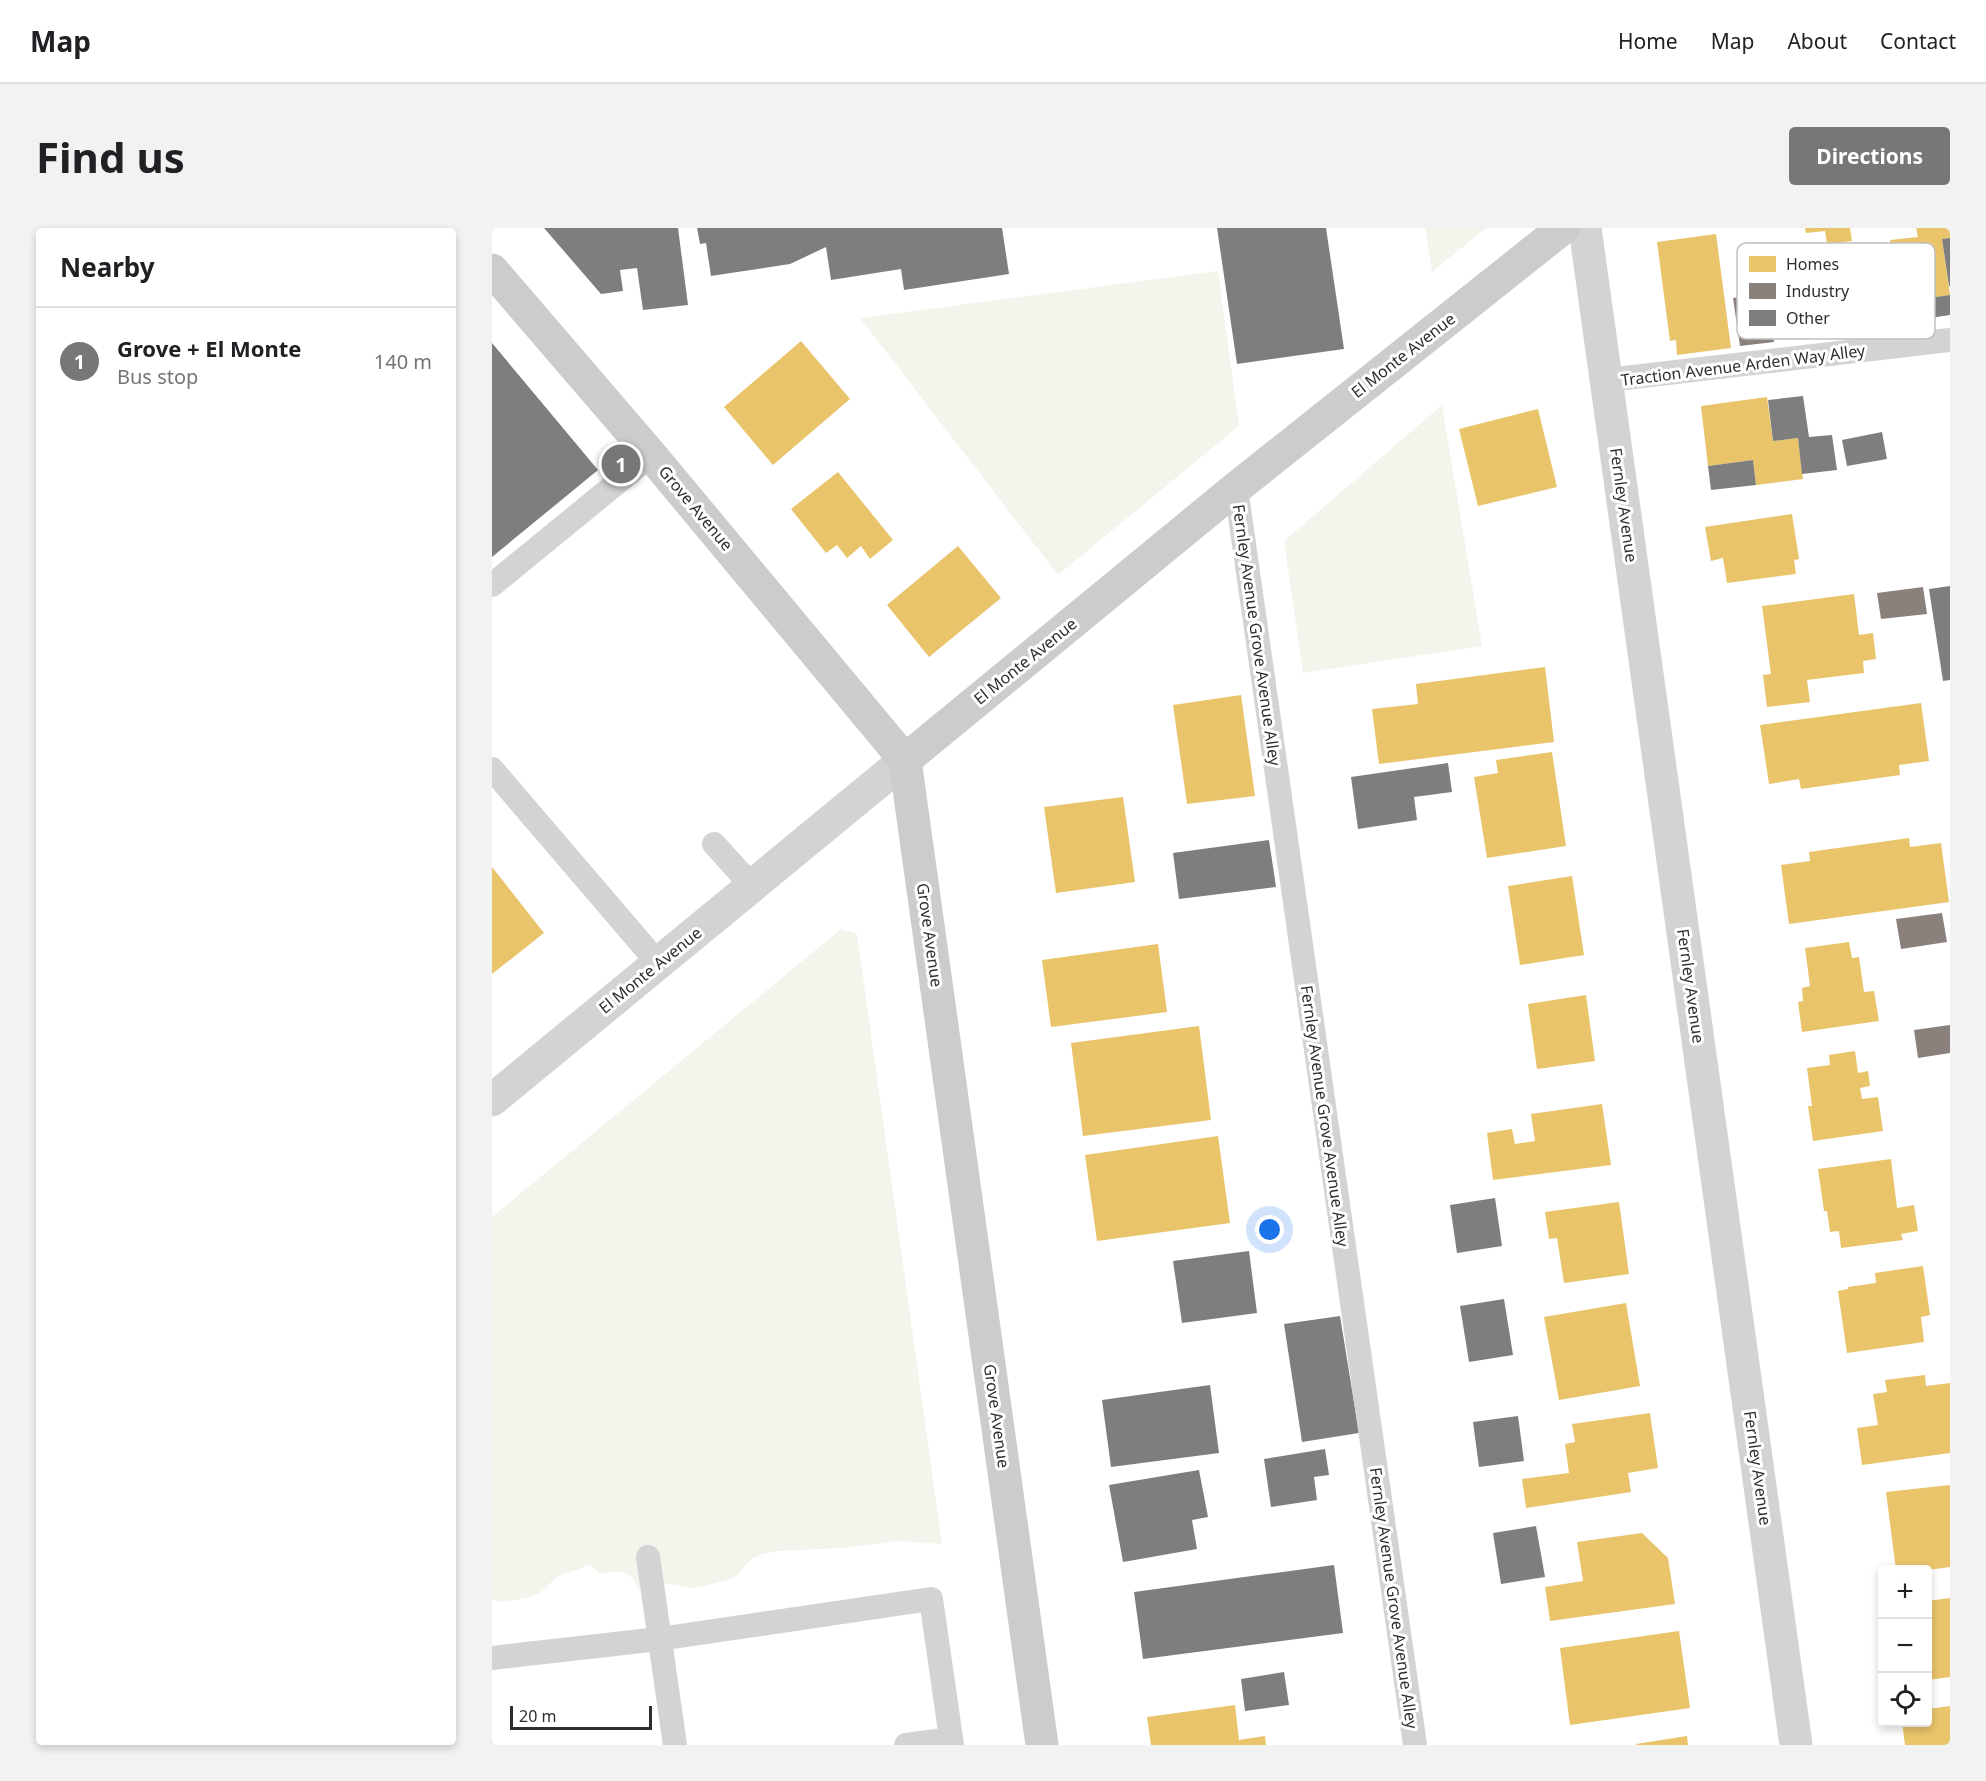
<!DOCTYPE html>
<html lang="en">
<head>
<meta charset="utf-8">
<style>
	:root { --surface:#fff; --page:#f2f2f2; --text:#202124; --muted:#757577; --line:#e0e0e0; --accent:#777 }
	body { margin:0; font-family:"Noto Sans",sans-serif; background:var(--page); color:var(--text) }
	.controls { position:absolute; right:18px; bottom:18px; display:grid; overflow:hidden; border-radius:6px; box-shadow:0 3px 9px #0003 }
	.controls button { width:54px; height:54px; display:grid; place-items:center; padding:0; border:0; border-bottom:2px solid var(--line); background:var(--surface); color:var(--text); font:30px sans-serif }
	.scale { position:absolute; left:18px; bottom:15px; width:142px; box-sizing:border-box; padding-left:6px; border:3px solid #2e2e2e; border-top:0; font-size:16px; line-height:21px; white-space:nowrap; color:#2e2e2e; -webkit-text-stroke:4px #fff; paint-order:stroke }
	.you { position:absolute; left:778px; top:1002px; width:21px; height:21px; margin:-15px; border:4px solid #fff; border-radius:50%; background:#1a73e8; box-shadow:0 0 0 9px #1a73e833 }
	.badge { display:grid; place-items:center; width:39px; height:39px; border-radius:50%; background:var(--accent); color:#fff; font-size:20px; font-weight:700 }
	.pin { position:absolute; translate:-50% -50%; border:3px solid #fff; box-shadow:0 2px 6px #0006 }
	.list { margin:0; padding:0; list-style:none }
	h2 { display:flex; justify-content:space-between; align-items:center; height:78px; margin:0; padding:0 24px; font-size:26px }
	h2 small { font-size:20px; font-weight:400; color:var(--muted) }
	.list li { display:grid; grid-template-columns:39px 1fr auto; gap:18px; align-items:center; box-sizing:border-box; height:108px; padding:0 24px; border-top:2px solid var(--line) }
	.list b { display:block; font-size:22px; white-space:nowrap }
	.list p { margin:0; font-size:20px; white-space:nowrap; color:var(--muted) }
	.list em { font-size:20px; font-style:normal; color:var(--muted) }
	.icon { flex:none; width:33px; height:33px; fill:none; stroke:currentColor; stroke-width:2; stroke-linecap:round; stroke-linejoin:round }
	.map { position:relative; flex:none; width:1458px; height:1517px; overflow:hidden; border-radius:6px }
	header { display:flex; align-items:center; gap:36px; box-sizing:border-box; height:84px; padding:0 30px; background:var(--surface); border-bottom:2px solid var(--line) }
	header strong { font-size:28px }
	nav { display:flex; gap:33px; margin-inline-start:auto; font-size:21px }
	.intro { display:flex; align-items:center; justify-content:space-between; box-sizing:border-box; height:144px; padding:0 36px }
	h1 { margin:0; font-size:42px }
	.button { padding:15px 27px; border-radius:6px; background:var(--accent); color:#fff; font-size:21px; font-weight:700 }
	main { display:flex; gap:36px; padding:0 36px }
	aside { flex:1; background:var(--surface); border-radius:6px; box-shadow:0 3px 9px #0003 }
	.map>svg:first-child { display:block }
	.green { fill:#f2f5ec }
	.homes { fill:#e9c46a }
	.industry { fill:#8a817c }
	.building { fill:#7e7e7e }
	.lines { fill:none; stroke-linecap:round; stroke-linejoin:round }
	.service { stroke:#d3d3d3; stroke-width:24 }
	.minor { stroke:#d3d3d3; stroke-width:33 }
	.secondary { stroke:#ccc; stroke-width:33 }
	.labels { text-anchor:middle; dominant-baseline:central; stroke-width:6; stroke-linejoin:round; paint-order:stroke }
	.street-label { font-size:16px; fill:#2e2e2e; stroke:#fff }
	.key { fill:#fff; stroke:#c0c0c0; stroke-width:1.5 }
	.key-label { font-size:16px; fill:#2e2e2e }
</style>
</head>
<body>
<header>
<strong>Map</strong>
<nav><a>Home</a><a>Map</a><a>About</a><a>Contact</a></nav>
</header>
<div class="intro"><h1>Find us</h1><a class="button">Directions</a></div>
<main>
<aside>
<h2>Nearby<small></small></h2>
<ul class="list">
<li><span class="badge">1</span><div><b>Grove + El Monte</b><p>Bus stop</p></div><em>140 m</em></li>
</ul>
</aside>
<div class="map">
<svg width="1458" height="1517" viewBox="0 0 1458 1517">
	<rect width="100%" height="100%" fill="#fff"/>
	<path class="green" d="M933,0H994L940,44Z
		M726,43L747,198L566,347L368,90Z
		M950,177L990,418L811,445L792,313Z
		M349,701L365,706L450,1316L406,1313L350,1320L287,1323L271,1326L259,1331L245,1347L239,1351L213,1358L201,1360L177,1356L168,1357L158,1361L146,1360C137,1340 127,1343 108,1346L98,1337L66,1348L49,1364L37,1369L12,1374L0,1372V989Z"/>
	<path class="homes" d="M1313,0H1358L1360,13L1335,16L1333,3L1314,5Z
		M1424,0H1458V10L1450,11L1458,67L1407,74L1398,12L1426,9Z
		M1224,6L1239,120L1185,127L1184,112L1178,113L1165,14Z
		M309,113L358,171L281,237L232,179Z
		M1275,169L1281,213L1306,210L1311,251L1264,257L1261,232L1216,238L1209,178Z
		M1046,181L1065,259L986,278L967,201Z
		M346,244L401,312L378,331L369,318L355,330L345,317L334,325L299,281Z
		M1300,286L1307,331L1302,332L1304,346L1235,355L1231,330L1219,333L1213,299Z
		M466,318L509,370L437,429L395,377Z
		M1362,366L1367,407L1381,405L1384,431L1371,433L1372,445L1315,452L1318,474L1275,479L1271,447L1279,446L1270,378Z
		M1053,439L1062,514L887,536L880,481L926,476L924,456Z
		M749,467L763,568L695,576L681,477Z
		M1429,475L1437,533L1407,537L1408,547L1309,561L1307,551L1277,556L1268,497Z
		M1060,524L1074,618L995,630L982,549L1006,545L1004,532Z
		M631,569L643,654L564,665L552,579Z
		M1417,610L1418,619L1449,615L1457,674L1297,696L1289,637L1318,633L1317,624Z
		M0,639L52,705L0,746Z
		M1080,648L1092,727L1028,737L1016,658Z
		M1357,714L1360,730L1367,729L1372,764L1382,763L1387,793L1310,804L1306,774L1311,773L1310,760L1318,758L1313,720Z
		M666,716L675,784L559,799L550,732Z
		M1094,767L1103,833L1045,841L1036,776Z
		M707,798L719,892L591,908L579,815Z
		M1363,823L1366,845L1376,843L1378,858L1368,860L1370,871L1386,869L1391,903L1321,913L1316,878H1320L1315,840L1338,837L1337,827Z
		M1110,876L1119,937L1001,952L995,905L1020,901L1023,916L1043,913L1039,886Z
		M726,908L738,995L605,1013L593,927Z
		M1399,931L1405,980L1422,977L1426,1003L1409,1006L1411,1012L1349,1020L1347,1003L1338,1004L1335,983H1332L1326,941Z
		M1127,974L1137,1046L1072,1055L1065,1010L1057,1011L1053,984Z
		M1431,1038L1438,1087L1429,1089L1432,1114L1355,1125L1346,1063L1356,1061V1059L1384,1055L1383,1045Z
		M1134,1075L1148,1158L1067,1172L1052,1089Z
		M1433,1147L1434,1158L1458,1155V1225L1370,1237L1365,1200L1386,1197L1381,1166L1395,1164L1393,1152Z
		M1158,1185L1166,1240L1136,1245L1139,1264L1034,1280L1030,1251L1077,1245L1073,1216L1083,1214L1080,1196Z
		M1458,1257V1339L1436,1342H1404L1394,1264Z
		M1150,1305L1176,1330L1183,1376L1058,1393L1053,1359L1091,1353L1085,1314Z
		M1458,1370V1449L1436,1452V1373Z
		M1187,1403L1198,1480L1078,1497L1068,1420Z
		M743,1477L747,1512L773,1508L774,1517H659L655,1489Z
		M1458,1478V1517H1413L1410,1494H1436V1481Z
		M1195,1508L1196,1517H1145L1144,1516Z"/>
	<path class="industry" d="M1276,66L1282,114L1248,118L1241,70Z
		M1431,359L1435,386L1389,391L1385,365Z
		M1450,685L1455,714L1409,721L1404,691Z
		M1458,797V825L1426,830L1422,802Z"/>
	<path class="building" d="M52,0H186L196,77L151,82L145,40L128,42L131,63L109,66Z
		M205,0H510L517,46L412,62L409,41L339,52L334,19L298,36L219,48L214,15L208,16Z
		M725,0H834L852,121L745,136Z
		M1458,10V58H1457L1450,11Z
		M1343,42L1345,50L1372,47L1373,55L1404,52L1407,74L1458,67V87L1306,109V105L1282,108L1276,66L1300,63L1299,56L1328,52L1327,44Z
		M0,115L106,242L0,329Z
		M1311,168L1317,209L1340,207L1345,242L1310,246L1306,210L1281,213L1276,172Z
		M1390,204L1395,231L1355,238L1350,212Z
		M1261,232L1264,257L1219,262L1216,238Z
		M1458,358V452L1451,453L1437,361Z
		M956,535L960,564L922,569L925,592L866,601L859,549Z
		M777,612L784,659L687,671L681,625Z
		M1003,970L1010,1018L965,1025L958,977Z
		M757,1023L765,1085L690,1095L681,1033Z
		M1012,1071L1021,1127L977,1134L968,1078Z
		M848,1088L867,1205L810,1214L792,1096Z
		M718,1157L727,1225L619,1239L610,1172Z
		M1026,1188L1032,1233L987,1239L981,1194Z
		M833,1221L837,1247L822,1249L825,1272L779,1279L772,1231Z
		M707,1242L716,1289L700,1292L705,1321L631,1334L617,1257Z
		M1044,1298L1053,1349L1009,1356L1001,1305Z
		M842,1337L851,1405L651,1431L642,1364Z
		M792,1444L797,1477L753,1483L749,1451Z"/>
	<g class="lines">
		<path class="service" d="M1115,152L1458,112
			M744,260L923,1517
			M0,357L159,227
			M0,541L166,735
			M222,616L260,658
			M156,1329L183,1517
			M0,1430L167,1411L439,1371L460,1517
			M414,1517L459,1511"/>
		<path class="minor" d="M1093,0L1304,1517
			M0,872L413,532"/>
		<path class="secondary" d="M0,42L159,227L413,532L550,1517
			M413,532L744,260L1071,0"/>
	</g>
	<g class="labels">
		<g class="street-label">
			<text transform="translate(911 127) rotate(-38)">El Monte Avenue</text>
			<text transform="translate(1251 137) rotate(-7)">Traction Avenue Arden Way Alley</text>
			<text transform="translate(1132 277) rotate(82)">Fernley Avenue</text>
			<text transform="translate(204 280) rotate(50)">Grove Avenue</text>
			<text transform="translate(765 407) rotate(82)">Fernley Avenue Grove Avenue Alley</text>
			<text transform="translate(533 433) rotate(-39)">El Monte Avenue</text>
			<text transform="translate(438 707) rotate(82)">Grove Avenue</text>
			<text transform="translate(158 742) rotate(-39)">El Monte Avenue</text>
			<text transform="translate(1199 758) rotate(82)">Fernley Avenue</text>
			<text transform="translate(833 888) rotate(82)">Fernley Avenue Grove Avenue Alley</text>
			<text transform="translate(505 1188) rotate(82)">Grove Avenue</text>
			<text transform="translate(1266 1240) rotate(82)">Fernley Avenue</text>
			<text transform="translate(902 1370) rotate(82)">Fernley Avenue Grove Avenue Alley</text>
		</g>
	</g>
	<rect x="1245" y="15" width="198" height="96" rx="9" class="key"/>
	<rect x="1257" y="28" width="27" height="16" fill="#e9c46a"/>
	<rect x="1257" y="55" width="27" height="16" fill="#8a817c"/>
	<rect x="1257" y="82" width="27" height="16" fill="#7e7e7e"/>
	<g class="key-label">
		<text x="1294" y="42">Homes</text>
		<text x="1294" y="69">Industry</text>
		<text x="1294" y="96">Other</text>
	</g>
</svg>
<div class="controls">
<button>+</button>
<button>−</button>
<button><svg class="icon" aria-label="locate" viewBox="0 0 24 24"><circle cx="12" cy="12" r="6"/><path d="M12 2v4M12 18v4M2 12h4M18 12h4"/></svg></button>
</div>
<div class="scale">20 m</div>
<div class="you"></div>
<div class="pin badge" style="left:129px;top:236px">1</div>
</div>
</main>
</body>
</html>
